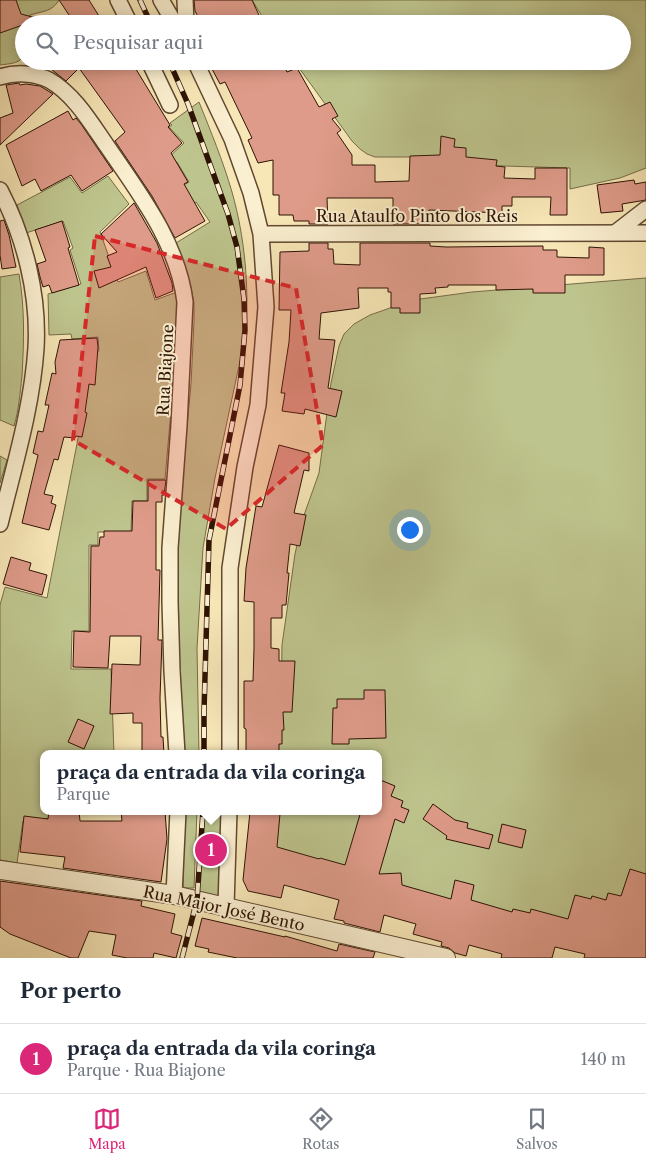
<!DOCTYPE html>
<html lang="pt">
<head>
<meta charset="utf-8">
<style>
	:root { --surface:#fff; --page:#f6f6f7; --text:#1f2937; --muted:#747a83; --line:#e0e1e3; --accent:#db2777 }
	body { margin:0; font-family:"Libre Caslon Text",serif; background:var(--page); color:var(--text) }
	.you { position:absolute; left:409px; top:529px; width:18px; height:18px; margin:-12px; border:4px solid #fff; border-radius:50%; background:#1a73e8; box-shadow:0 0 0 8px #1a73e833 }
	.badge { display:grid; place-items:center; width:32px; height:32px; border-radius:50%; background:var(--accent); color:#fff; font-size:16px; font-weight:700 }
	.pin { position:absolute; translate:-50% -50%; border:2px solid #fff; box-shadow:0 1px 5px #0006 }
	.popup { position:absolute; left:40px; top:750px; width:342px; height:65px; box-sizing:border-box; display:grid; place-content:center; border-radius:10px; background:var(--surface); filter:drop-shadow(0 1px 4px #0005); font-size:16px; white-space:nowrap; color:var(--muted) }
	.popup b { font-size:19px; color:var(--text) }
	.popup::after { content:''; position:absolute; left:50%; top:100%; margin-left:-10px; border:10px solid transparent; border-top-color:var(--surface) }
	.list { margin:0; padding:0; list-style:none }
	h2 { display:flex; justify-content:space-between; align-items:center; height:65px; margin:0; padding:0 20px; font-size:21px }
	h2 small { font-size:16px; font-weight:400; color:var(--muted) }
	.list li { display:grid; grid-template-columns:32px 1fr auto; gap:15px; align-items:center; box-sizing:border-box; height:70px; padding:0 20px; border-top:1px solid var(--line) }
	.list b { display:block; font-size:19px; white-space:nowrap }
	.list p { margin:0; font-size:16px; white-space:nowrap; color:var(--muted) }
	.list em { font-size:16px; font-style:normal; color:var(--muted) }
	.icon { flex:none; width:28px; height:28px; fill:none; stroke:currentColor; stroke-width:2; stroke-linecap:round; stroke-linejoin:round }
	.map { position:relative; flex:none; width:646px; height:958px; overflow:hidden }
	.search { position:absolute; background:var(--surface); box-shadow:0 2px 12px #0003; left:15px; right:15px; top:15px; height:55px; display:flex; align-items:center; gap:12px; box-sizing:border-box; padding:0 18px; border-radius:28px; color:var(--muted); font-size:19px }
	.sheet { height:135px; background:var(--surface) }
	nav { display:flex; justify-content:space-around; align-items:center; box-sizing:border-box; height:70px; border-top:1px solid var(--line); background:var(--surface); font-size:14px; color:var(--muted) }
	nav a { display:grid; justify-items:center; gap:2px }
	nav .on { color:var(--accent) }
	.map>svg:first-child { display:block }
	.green { fill:#bec48d; stroke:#766c48 }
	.building { fill:#de9b89; stroke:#2e1304 }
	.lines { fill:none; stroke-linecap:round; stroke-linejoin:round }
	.minor-casing { stroke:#604830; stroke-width:18 }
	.tertiary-casing { stroke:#604830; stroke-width:20 }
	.minor { stroke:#faefd0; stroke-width:15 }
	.tertiary { stroke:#faefd0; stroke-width:18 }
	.rail-casing { stroke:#2e1304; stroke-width:5.5 }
	.rail { stroke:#faefd0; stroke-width:4; stroke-dasharray:11; stroke-linecap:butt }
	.marked { fill:#d62828; fill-opacity:0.2; stroke:#d62828; stroke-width:4; stroke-dasharray:10 6; stroke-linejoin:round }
	.labels { text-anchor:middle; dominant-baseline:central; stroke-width:4; stroke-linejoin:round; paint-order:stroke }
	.street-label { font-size:16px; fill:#2e1304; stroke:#faefd0 }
</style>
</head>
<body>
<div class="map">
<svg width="646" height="958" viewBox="0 0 646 958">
	<rect width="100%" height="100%" fill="#f7e6b6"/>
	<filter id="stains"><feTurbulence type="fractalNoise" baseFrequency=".004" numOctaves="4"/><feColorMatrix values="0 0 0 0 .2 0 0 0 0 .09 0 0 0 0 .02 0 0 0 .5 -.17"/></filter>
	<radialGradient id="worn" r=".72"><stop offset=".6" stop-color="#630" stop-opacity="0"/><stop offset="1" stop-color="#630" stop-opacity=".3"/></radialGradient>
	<path class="green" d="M0,0H59C52,12 43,11 30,15L27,24H24C24,33 28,53 20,60C15,64 6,64 0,65Z
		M252,0H646V168L620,178L570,189V168L471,165L417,157H375L367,154L360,149L352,141L294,61H622V24H267Z
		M199,102C211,132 223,161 232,192C245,238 249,286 246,333L215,478L203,548L197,648L199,754H185L176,618L178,524L191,384L194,322V303L191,287L176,243L210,222L196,202L179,212V188L189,182L177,162L169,166L166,160L184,143L169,127L172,125L170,123Z
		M108,176L129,204L100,232L118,282L146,271L155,300L177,292L179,319L165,479H147V501H132L131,532H98V545H89V631H72L71,669H111L114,754H44V811H84L62,817L23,821L17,863L0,860V605L5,587L47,598L95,351H99L98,337L72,339L71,334L49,335L48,294L81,284L70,250L73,248L63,221L26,233L17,205L70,177L82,193Z
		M19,274C25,309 24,341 22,376C20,393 19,409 14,426L0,420V277Z
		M646,278V882L633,940L272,862L273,811H378V754H276L281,705L282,645L295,554L303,518L319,473L331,383L339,346L344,334L354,324L370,315L413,300L472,292Z
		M0,456L7,460L0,483Z
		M184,811H197L194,888H183Z
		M204,811H224L218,900L198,897Z"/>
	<path class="building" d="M0,0H16L21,14L40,19L0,33Z
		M59,0H89L104,24H75Z
		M194,0H252L263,24H202L195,11Z
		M41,61H131L170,125L168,127L182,143L171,153L188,182L184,184L205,221L175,238L152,196L115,141L125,132L79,68L66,81Z
		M211,61H282L287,72L297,68L319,107L330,102L338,116L332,119L341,130L337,133L352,155V165H375V182L409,181L410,156L440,155L441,136L455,139L454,147L466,148V157L497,160L496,166L505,167L504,178L535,179V168H567V215H550L551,197H512V206H502V213L429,210L430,224H393V198H327L328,224H309V221H294L293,215H279V195H273V160L258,163L248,140L252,138L225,82L220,84L211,67L213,66Z
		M19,83L20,85L26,84L40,86L53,94L0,145V118L13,113L6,85Z
		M68,111L73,120L76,118L81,124L113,171L82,191L71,175L41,191L35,179L22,186L6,145Z
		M634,180L635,184L646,182V200L622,204L623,211L601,213L597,185Z
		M134,203L157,243L172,283L173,291L156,298L146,267L99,288L94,271L111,267L107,256L117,252L101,234Z
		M4,220L9,235L16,267L2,269L0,255V221Z
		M62,221L70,247L68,248L79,285L52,293L49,285L43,287L40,277L37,264L46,261L35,230Z
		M309,243H328V249H333L334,264L360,265V243H430V246L446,247L543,246V250H557V257L589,258V247L604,248V275H565V293H533V289L496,290V285H448V287L435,288L436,293L420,294V313H400V308H391V292H388V288H358L359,308L321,313L319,339L335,340L328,388L342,391L336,417L305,409L304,414L282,411L285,393H281L289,342L291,310H279L280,252L309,251Z
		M97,338L98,347L95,385L89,384L85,412L87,413L82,437L76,436L75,438L64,437L58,460L54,459L44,494L53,496L51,503L56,505L49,530L22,523L38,455L33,453L38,431L43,432L49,405H45L52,373L56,374L55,362L60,340Z
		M279,445L309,453V471L304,470L294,513L306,515L300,546L290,544L287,573H289L286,605H282V618H271V648L279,649V661H295L292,712H283L284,730H282V744H279V754H246V729L244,728V681H253L254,648V602L244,601L246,568L256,506L262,507Z
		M148,480H166L164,495H162V502H156V570H160L158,640H162L160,698L161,737H163L164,754H142V723H133V713L110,714L112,664L140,665L141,636H110L108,668L73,667L74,631L90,632L91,546H99L100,537H104V531H132L133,501H148Z
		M11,557L31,563L29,570L47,575L42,595L3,584Z
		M364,690H385L386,738L349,739V744H332L333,708H337V699H364Z
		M78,719L94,726L84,749L68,742Z
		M378,779L395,786L391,796L403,801L401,807L409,810L404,823L395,819L379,874L401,873L402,885L451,899L455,880L474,885L471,900L512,912L513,909L530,913L531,909L568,919L575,895L591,899L592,896L606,900L608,893L621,896L630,869L646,874V958H584L585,954L555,947L552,958H501L502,954L469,945L466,956L455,953L449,948L441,946L442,942L413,934L416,924L384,915L380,932L344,923V921L334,919L339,900L284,885L281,898L248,891L243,880L250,812L280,814L277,847L319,859L320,858L345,865L361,811H378Z
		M433,804L455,820L468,823L467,828L493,835L489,849L446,839L447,836L423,819Z
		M49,811H79L80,821H122L121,811H165L167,839L161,882L63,868L65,857L20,852L24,816L48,819Z
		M502,824L526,830L522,848L498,842Z
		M0,881L142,901L141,906L175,914L171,933L182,936L176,958L154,953L153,958H127L112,955L116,935L89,931L78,958H71L10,934L0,927Z
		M202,918L285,937V936L337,951L339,944L375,952L373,958H237L208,952L209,949L195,946Z"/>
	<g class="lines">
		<g class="minor-casing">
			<path id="minor" d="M118,0L130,24
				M161,0L175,24
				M185,0L186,24
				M149,61L170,105
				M195,61L232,139L251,193L261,234L266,307L258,405L245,467L230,568V754
				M0,77C15,72 35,73 49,80C74,94 91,123 107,146C139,193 178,243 185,302L179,425L170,548V602L172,671L177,754
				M0,190C25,238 39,295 36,348C32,408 14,466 0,524
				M615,233L646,209
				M261,234L646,233
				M174,895L178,811
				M226,906L229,811"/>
		</g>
		<g class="tertiary-casing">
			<path id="tertiary" d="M0,870L174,895L446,958"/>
		</g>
		<use href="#minor" class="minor"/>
		<use href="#tertiary" class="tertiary"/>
		<g class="rail-casing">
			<path id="rail" d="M140,0L151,24
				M169,61L188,104L228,214L237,247L244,299L245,330L240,385L209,540L204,711V754
				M182,958L197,900L203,811"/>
		</g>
		<use href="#rail" class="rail"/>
	</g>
	<path class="marked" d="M95,236L296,288L323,445L226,529L73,440Z"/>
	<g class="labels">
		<g class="street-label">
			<text x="417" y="216">Rua Ataulfo Pinto dos Reis</text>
			<text transform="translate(165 370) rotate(-87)">Rua Biajone</text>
			<text transform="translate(224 908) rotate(12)">Rua Major José Bento</text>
		</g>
	</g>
	<rect width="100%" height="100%" filter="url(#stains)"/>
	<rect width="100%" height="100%" fill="url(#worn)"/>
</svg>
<div class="you"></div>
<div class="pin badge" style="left:211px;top:850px">1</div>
<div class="popup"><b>praça da entrada da vila coringa</b>Parque</div>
<div class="search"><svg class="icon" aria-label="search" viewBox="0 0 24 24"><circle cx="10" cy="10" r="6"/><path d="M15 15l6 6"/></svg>Pesquisar aqui</div>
</div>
<section class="sheet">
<h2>Por perto<small></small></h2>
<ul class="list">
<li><span class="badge">1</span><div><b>praça da entrada da vila coringa</b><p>Parque · Rua Biajone</p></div><em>140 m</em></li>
</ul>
</section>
<nav>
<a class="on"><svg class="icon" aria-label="map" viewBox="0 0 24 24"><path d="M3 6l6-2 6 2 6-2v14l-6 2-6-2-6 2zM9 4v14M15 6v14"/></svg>Mapa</a>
<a><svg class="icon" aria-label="directions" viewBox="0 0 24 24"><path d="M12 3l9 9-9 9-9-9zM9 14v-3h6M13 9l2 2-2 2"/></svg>Rotas</a>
<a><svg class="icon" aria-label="saved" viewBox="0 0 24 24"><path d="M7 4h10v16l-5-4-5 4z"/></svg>Salvos</a>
</nav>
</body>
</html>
